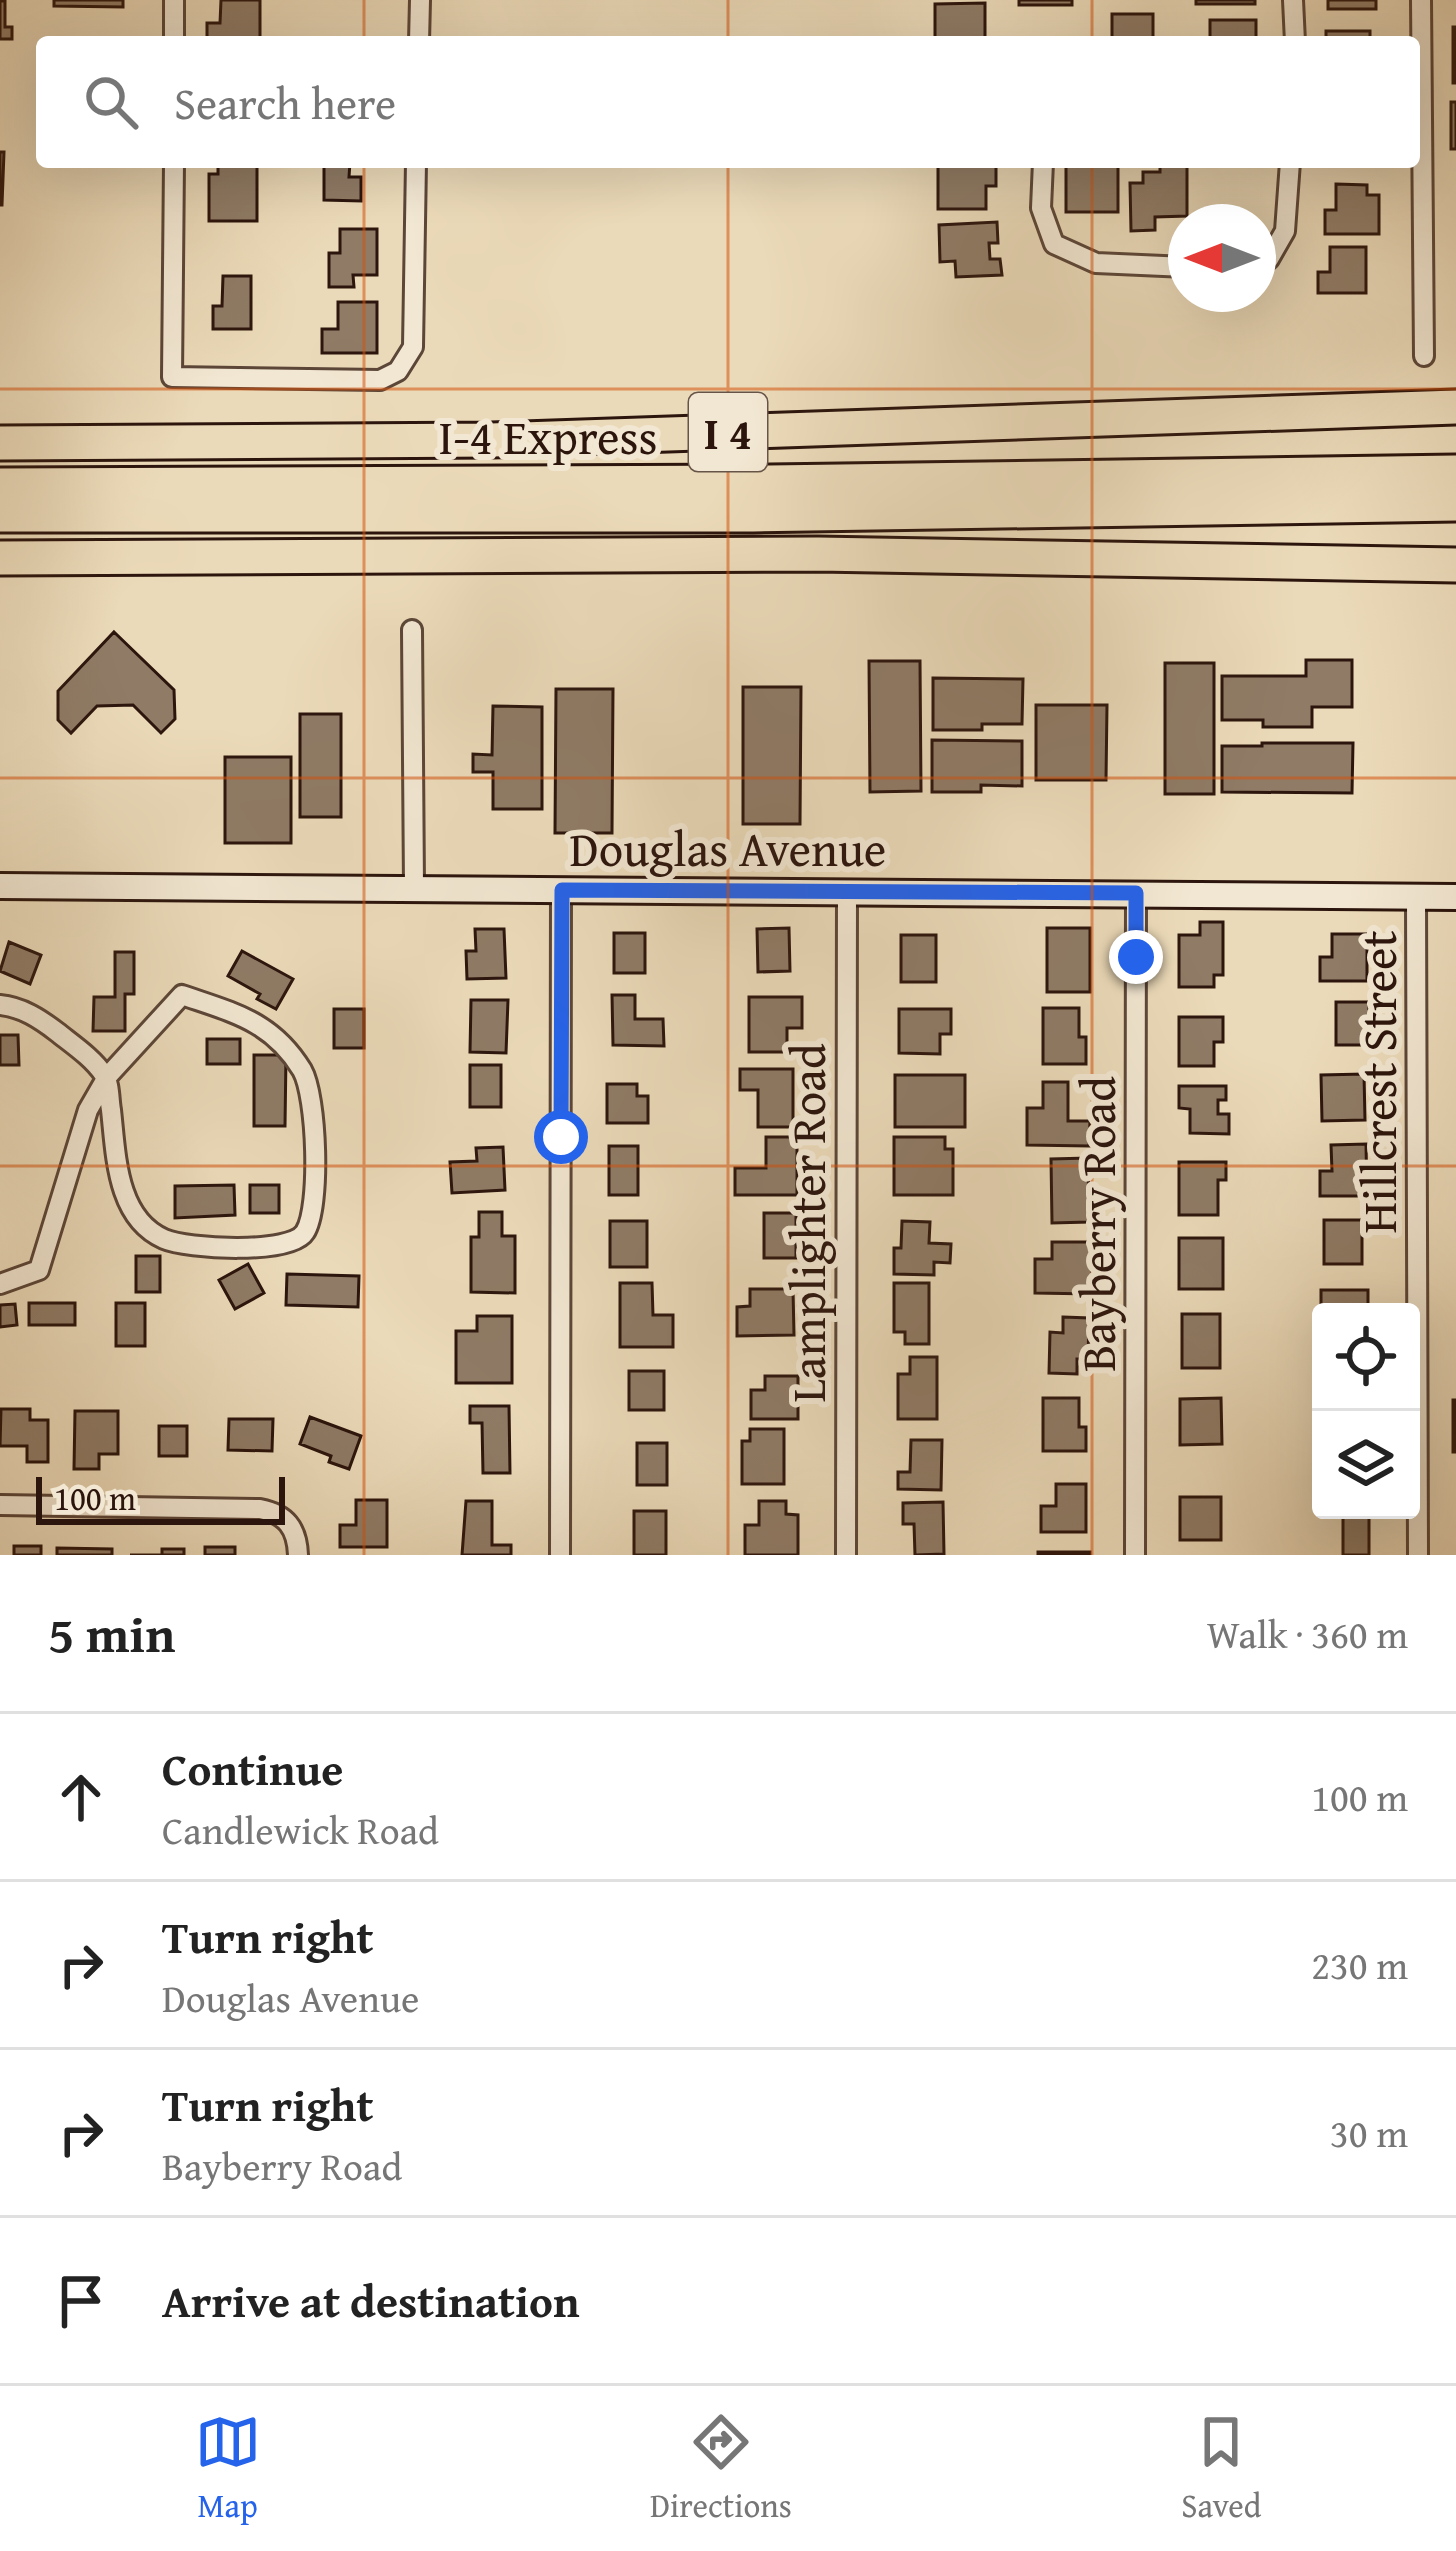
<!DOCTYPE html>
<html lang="en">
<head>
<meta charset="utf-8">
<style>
	:root { --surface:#fff; --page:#f2f2f2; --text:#222; --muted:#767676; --line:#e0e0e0; --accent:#2563eb }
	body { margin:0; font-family:"Gentium Book Plus",serif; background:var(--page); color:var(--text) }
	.controls { position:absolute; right:36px; bottom:36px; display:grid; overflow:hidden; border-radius:12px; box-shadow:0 12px 48px #0002 }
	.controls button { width:108px; height:108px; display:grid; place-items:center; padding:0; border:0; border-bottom:3px solid var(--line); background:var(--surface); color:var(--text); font:60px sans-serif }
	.compass { position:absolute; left:1168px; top:204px; width:108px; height:108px; border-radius:50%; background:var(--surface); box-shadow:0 12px 48px #0002; rotate:270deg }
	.scale { position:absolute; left:36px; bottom:30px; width:249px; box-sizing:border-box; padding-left:12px; border:6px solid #2c150d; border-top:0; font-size:33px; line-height:42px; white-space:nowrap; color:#2c150d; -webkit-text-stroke:9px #f2e7d2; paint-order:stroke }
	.stop { position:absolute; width:36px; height:36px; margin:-27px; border:9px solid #2563eb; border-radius:50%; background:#fff }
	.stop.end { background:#2563eb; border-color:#fff; box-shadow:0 3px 12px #0008 }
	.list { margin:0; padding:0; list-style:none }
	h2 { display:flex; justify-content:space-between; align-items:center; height:156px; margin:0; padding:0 48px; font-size:51px }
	h2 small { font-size:39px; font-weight:400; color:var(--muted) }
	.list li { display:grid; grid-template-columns:78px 1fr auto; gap:36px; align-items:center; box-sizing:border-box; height:168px; padding:0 48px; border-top:3px solid var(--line) }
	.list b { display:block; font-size:45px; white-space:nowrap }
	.list p { margin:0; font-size:39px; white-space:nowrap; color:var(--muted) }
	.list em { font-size:39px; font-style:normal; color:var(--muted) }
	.icon { flex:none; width:66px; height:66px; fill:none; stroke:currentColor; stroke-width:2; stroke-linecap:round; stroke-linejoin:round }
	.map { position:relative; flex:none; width:1456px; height:1555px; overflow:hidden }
	.search { position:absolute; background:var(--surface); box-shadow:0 12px 48px #0002; left:36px; right:36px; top:36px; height:132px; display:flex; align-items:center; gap:30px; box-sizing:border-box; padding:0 42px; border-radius:12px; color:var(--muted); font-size:45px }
	.sheet { height:828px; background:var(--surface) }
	nav { display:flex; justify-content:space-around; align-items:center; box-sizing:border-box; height:168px; border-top:3px solid var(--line); background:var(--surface); font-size:33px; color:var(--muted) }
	nav a { display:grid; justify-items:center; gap:6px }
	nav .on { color:var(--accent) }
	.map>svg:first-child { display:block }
	.building { fill:#8f7b66; stroke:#2c150d; stroke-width:3 }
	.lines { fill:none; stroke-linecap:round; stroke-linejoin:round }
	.minor-casing { stroke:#5c4638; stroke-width:24 }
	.secondary-casing { stroke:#2c150d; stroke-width:30 }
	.motorway-casing { stroke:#2c150d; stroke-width:39 }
	.minor { stroke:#f2e7d2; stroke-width:18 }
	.secondary { stroke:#f2e7d2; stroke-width:24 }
	.motorway { stroke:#ebdab9; stroke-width:33 }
	.route { stroke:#2563eb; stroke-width:15 }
	.grid { fill:none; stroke:#d5520c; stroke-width:3; stroke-opacity:0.55 }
	.labels { text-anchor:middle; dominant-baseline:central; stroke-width:12; stroke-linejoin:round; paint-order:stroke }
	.shield { fill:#f2e7d2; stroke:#675448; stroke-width:3 }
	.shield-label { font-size:45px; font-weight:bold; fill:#2c150d }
	.street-label { font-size:48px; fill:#2c150d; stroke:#f2e7d2 }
</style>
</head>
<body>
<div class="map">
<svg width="1456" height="1555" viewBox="0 0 1456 1555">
	<rect width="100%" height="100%" fill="#ebdab9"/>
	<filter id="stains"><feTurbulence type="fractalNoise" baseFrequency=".00167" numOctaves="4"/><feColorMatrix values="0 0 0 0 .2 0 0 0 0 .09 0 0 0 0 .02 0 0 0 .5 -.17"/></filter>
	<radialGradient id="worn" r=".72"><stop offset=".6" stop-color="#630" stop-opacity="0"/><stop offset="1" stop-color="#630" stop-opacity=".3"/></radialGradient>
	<path class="building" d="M54,0H123V7L54,6Z
		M221,0H260V42H207V23H220Z
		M1019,0H1072V5H1019Z
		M1196,0H1255V4H1196Z
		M1328,0H1376V9H1328Z
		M0,1H5V27H12V39H0Z
		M985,3V42H935V4Z
		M1112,14H1153V42H1103L1112,39Z
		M1210,20H1256V42H1210Z
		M1453,27H1456V83H1453Z
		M1326,31H1370V42H1326Z
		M1451,102H1456V149H1451Z
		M0,152H4L2,205H0Z
		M218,162H257V221H209V174H218Z
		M324,162H350L349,177H361V201L324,200Z
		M938,162H996V186H986V209H938Z
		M1066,162H1118V212H1066Z
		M1160,162H1187V216L1155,217V230L1131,231L1130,183H1143V172H1160Z
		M1336,184L1367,185V195H1379V234H1325V210H1336Z
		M997,222L998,243H989L990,259H1000L1002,275L956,277L955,261L940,262L939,225Z
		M340,229H377V275H353L354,287H329V253H340Z
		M1330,247H1366V293H1318V272H1330Z
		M223,276H251V329H213V306H222Z
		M338,302H377V353H322V329H338Z
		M114,632L174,690L175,719L161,733L133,705L97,706L71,733L58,720V691Z
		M1306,660H1352V707H1312V727H1263V720H1222V676H1306Z
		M869,661H920L921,791L870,792Z
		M1165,663H1214V794H1165Z
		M933,678L1023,679L1022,724H982V730H933Z
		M743,687H801L800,824H743Z
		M556,689H613L612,833H555Z
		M1036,705H1107L1106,780H1036Z
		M493,706L542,707V809H493V772H473V754L492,755Z
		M300,714H341V817H300Z
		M932,740L1022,741V786L981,785V792H932Z
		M1262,743H1353L1352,793L1222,792V746H1262Z
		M225,757H291V843H225Z
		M1200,922H1223V975H1214V987H1179V935H1200Z
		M789,928L790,971L758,972L757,929Z
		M1047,928H1090V992H1047Z
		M475,929H504L506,978L467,979L466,951H476Z
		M614,933H645V973H614Z
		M1332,934H1367V981H1320V957H1332Z
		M901,935H936V982H901Z
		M9,942L41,955L30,984L0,971Z
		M242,951L293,979L276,1009L257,999L260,994L228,976Z
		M115,952H134V994H125V1031H93L94,997H115Z
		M612,995H635V1019H663L664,1046L613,1045Z
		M749,997H802V1028H787V1052H749Z
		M471,1000H508L506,1053L470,1052Z
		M1336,1002H1369V1045H1336Z
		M1043,1008H1079V1037H1086V1064H1043Z
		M334,1009H364V1048H334Z
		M899,1009H951V1034H940V1054L899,1053Z
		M1179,1017H1223V1042H1214V1066H1179Z
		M0,1035H18L19,1065H0Z
		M207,1039H240V1064H207Z
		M254,1055H286L285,1126H254Z
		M470,1065H501V1107H470Z
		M740,1069H793V1127H758V1090H740Z
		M1364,1074L1365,1120L1322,1121L1321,1075Z
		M895,1075H965V1127H895Z
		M1043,1082H1068V1121H1090L1089,1146L1027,1145V1108H1043Z
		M607,1084H637V1096H648V1123H607Z
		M1179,1086H1226V1100H1218V1114H1229V1134L1190,1133V1109L1179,1108Z
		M766,1137H797V1195H735V1168H766Z
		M894,1137H945V1149H953V1195H894Z
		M1366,1144L1367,1196H1320V1171H1332L1331,1145Z
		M609,1146H638V1195H609Z
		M503,1147L505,1190L452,1193L450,1162L477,1161L476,1148Z
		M1088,1158L1089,1222L1052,1223L1051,1159Z
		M1179,1162H1226V1180H1218V1215H1179Z
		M234,1185L235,1215L175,1218V1186Z
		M250,1185H279V1213H250Z
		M479,1212H502V1236H515V1293L471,1292V1237H479Z
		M764,1213H796V1258H764Z
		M1324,1220H1362V1264H1324Z
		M610,1221H647V1267H610Z
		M902,1221L930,1222L929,1243L951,1244L950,1263L934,1262V1275L894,1274V1248H901Z
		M1179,1238H1223V1289H1179Z
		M1052,1242H1092V1294L1035,1293V1259H1052Z
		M136,1256H160V1292H136Z
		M248,1264L264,1293L235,1309L219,1280Z
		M287,1274L359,1276L358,1307L286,1305Z
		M620,1283H652L653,1315H673V1347H620Z
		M894,1283H929V1344H905V1332H894Z
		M750,1289H793L794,1335L737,1336V1307L750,1306Z
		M1321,1290H1368V1312H1321V1316Z
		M29,1303H75V1325H29Z
		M116,1303H145V1346H116Z
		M15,1304L17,1325L0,1327V1305Z
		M1182,1314H1220V1368H1182Z
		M477,1316H512V1383H456V1331H477Z
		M1063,1317L1089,1318L1088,1359H1077V1374L1049,1373L1050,1332L1063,1333Z
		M910,1357H937V1419H898V1374H910Z
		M629,1371H664V1410H629Z
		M765,1376H798V1419H751V1390H765Z
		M1043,1398H1079V1427H1086V1451H1043Z
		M1221,1398L1222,1444L1180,1445V1399Z
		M1453,1400H1456V1452H1453Z
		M470,1406H509L510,1473H483L482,1423H470Z
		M1,1409H30V1420H48V1462H27V1446H0Z
		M75,1411H118V1454H99V1469H74Z
		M310,1417L361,1436L349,1469L329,1462L331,1456L300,1444Z
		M229,1419H273L272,1451L228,1450Z
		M159,1426H187V1456H159Z
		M750,1429H784V1484H742V1441H750Z
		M911,1440H942L941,1490L898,1489V1472H910Z
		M637,1443H667V1485H637Z
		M1056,1484H1086V1532H1041V1506H1056Z
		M1180,1497H1221V1540H1180Z
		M356,1500H387V1547H340V1525H356Z
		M466,1501H492V1545H511V1555H462Z
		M759,1501H786V1514L798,1515V1555H745V1525H759Z
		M943,1502L944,1554L915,1555L914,1524H903V1503Z
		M1343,1510H1369V1555H1343Z
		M634,1511H666V1555H634Z
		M14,1546H41V1555H14Z
		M205,1547H235V1555H205Z
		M57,1548L112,1549V1555H57Z
		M162,1549H184V1555H130H162Z
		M1038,1552H1090V1555H1038Z"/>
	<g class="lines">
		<g class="minor-casing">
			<path id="minor" d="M1293,0L1295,42
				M1421,0L1424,356
				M174,42V0
				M419,42L420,0
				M174,162L172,377L380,380L398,371L413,347L416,162
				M1043,162L1041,208L1054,244L1096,263L1186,267
				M1258,260L1269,259L1285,231L1290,162
				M412,630L414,887
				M1416,897L1418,1555
				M0,1005C22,1007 40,1019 57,1032C72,1044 93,1058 104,1075C110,1084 109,1099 111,1110C116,1154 116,1218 164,1239C187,1249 291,1255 305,1232C321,1207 317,1096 302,1070C272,1021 234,1013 182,995L107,1077L88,1110L39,1270L0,1284
				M0,1505L260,1509C286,1514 297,1528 298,1555
				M560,1555L561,889
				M846,1555L847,891
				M1135,1555L1136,893"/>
		</g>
		<g class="secondary-casing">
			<path id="secondary" d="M0,886L1456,897"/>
		</g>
		<g class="motorway-casing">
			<path id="motorway" d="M0,443L492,440L1456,407
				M0,485L770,482L1456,472
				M0,515H753L1456,504
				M0,558L818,554L1456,565"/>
		</g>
		<use href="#minor" class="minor"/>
		<use href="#secondary" class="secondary"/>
		<use href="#motorway" class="motorway"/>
	</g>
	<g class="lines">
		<path class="route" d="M561,1137L562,890L1136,893V957"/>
	</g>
	<path class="grid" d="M364,0V42M728,0V42M1092,0V42M364,162V1555M728,162V1555M1092,162V1555M0,389H1456M0,778H1456M0,1166H1456"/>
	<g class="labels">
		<rect class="shield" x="689" y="393" width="78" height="78" rx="9"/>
		<g class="shield-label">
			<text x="728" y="432">I 4</text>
		</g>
		<g class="street-label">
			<text x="548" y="436">I-4 Express</text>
			<text x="728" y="848">Douglas Avenue</text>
			<text transform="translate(1378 1082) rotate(-90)">Hillcrest Street</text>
			<text transform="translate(807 1223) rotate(-90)">Lamplighter Road</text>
			<text transform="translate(1097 1224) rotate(-90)">Bayberry Road</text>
		</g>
	</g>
	<rect width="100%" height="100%" filter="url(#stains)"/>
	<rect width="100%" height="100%" fill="url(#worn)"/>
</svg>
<div class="controls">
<button><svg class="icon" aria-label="locate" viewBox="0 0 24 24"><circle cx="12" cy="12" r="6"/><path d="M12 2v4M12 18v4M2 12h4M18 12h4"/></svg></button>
<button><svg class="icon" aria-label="layers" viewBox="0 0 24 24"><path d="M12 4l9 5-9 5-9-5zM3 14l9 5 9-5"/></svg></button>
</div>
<svg class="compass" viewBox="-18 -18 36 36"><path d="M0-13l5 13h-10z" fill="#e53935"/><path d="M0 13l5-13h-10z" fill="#767676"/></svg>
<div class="scale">100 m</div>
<div class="stop" style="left:561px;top:1137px"></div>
<div class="stop end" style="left:1136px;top:957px"></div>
<div class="search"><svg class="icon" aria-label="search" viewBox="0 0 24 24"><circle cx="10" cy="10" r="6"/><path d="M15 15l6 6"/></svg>Search here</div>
</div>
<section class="sheet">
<h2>5 min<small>Walk · 360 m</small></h2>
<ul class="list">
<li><svg class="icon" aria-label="ahead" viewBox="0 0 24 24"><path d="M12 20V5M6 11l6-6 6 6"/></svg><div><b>Continue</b><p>Candlewick Road</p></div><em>100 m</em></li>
<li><svg class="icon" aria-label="right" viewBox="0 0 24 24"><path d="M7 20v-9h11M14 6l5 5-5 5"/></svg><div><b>Turn right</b><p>Douglas Avenue</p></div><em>230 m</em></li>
<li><svg class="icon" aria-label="right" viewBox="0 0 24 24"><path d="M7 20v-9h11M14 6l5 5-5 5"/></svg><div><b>Turn right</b><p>Bayberry Road</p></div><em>30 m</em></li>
<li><svg class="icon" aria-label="arrive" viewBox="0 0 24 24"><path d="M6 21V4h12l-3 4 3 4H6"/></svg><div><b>Arrive at destination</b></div></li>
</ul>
</section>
<nav>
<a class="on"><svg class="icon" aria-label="map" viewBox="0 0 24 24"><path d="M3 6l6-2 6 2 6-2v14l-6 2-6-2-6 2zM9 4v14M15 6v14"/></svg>Map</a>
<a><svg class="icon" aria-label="directions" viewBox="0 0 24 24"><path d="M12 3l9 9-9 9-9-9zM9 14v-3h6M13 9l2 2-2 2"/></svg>Directions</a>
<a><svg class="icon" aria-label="saved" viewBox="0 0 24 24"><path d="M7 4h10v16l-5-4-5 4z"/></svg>Saved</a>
</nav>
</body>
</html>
